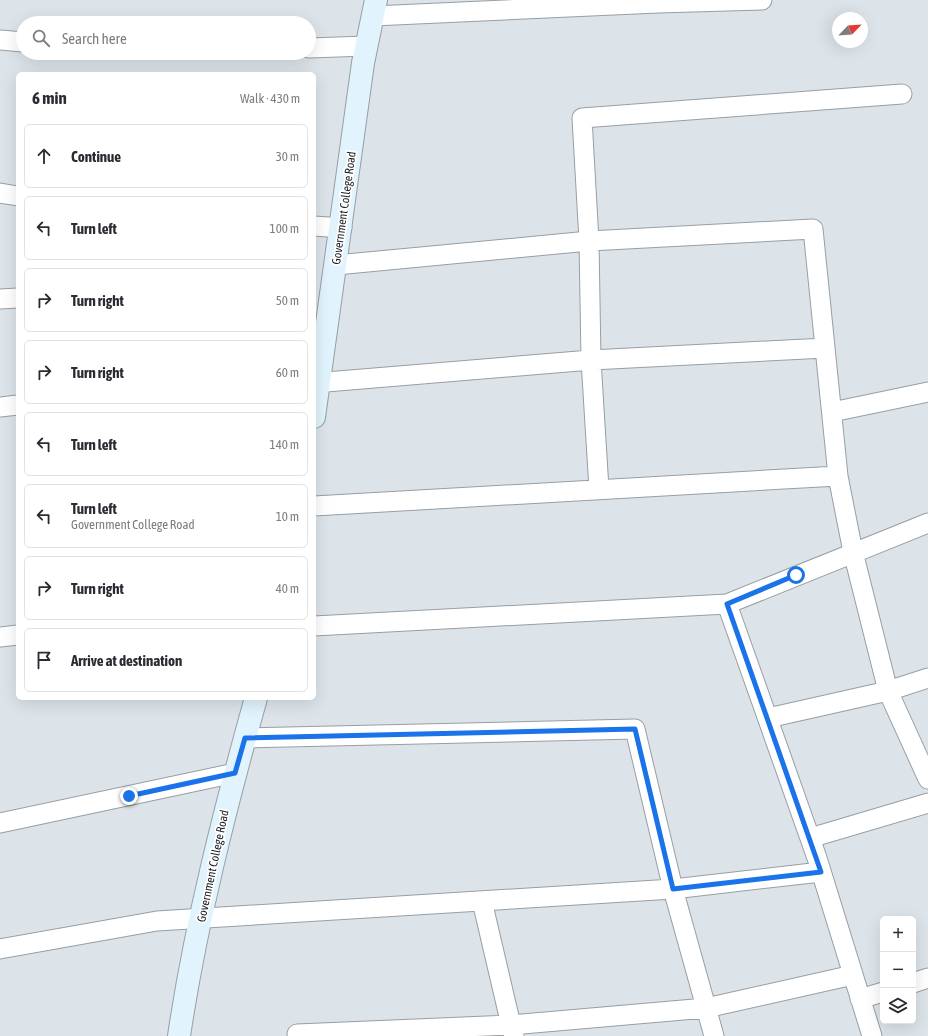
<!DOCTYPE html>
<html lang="en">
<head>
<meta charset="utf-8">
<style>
	:root { --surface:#fff; --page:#f2f2f3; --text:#2b2b33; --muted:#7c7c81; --line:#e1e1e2 }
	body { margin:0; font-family:"Asap Condensed",sans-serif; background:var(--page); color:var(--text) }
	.controls { position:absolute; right:12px; bottom:12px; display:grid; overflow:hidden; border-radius:6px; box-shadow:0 4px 16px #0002 }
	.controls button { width:36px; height:36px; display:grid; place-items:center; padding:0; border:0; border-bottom:1px solid var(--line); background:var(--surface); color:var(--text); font:20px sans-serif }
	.compass { position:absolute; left:832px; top:12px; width:36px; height:36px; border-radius:50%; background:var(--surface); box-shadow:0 4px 16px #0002; rotate:65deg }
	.stop { position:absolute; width:12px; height:12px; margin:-9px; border:3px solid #1a73e8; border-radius:50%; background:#fff }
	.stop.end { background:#1a73e8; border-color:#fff; box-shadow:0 1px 4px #0008 }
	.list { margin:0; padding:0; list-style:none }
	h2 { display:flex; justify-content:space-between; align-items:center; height:52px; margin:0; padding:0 16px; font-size:17px }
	h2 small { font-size:13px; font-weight:400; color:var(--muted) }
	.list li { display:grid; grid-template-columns:26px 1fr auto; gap:12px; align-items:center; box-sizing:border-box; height:64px; margin:0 8px 8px; padding:0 8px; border:1px solid var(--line); border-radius:6px }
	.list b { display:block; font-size:15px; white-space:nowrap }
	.list p { margin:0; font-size:13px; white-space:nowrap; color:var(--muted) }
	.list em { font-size:13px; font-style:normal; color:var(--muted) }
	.icon { flex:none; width:22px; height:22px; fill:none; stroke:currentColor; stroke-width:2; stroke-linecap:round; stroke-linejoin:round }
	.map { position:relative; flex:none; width:928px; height:1036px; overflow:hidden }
	.search { position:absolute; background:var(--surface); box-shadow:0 4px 16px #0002; left:16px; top:16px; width:300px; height:44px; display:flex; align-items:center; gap:10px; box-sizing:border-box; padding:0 14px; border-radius:22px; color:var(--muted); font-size:15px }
	.panel { position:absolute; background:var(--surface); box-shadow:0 4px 16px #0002; left:16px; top:72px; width:300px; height:628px; border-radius:6px }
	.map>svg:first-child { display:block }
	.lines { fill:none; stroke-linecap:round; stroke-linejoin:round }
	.minor-casing { stroke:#979ea5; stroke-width:21 }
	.secondary-casing { stroke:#979ea5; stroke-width:24 }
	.minor { stroke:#fff; stroke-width:19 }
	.secondary { stroke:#e1f3fc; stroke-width:22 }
	.route { stroke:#1a73e8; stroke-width:5 }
	.labels { text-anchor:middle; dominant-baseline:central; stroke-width:3.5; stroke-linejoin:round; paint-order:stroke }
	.street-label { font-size:12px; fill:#1a1d20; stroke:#fff }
</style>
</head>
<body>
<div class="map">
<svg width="928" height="1036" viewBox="0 0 928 1036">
	<rect width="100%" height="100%" fill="#dce4ea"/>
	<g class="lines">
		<g class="minor-casing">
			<path id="minor" d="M373,16L658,3L762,0
				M0,40L23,42
				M309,48L367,46
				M0,193L18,196
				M314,226L342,228
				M336,265L589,241L813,229L838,476L853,552L888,691L928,779
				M0,299L18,298
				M314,383L591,360L825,348
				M0,407L18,405
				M832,412L928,392
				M599,489L591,360L589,241L582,118L902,94
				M314,506L838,476
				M727,604L817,858L872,1036
				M314,626L727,604L928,523
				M0,637L18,635
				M768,718L888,691L928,678
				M245,738L635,729L673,889L714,1036
				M0,823L235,773
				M810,838L928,803
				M482,901L511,1025L706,1008L853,975
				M0,949L157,921L673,889L821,872
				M913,983L928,978
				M860,999L883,992
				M297,1034L511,1025L514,1036"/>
		</g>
		<g class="secondary-casing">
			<path id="secondary" d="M314,417L363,63L376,0
				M179,1036C196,922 225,809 256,698"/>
		</g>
		<use href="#minor" class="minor"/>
		<use href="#secondary" class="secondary"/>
	</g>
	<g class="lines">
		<path class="route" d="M129,796L235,773L245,738L635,729L673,889L821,872L727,604L796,575"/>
	</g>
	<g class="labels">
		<g class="street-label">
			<text transform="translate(344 208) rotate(-82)">Government College Road</text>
			<text transform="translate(213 866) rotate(-78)">Government College Road</text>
		</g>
	</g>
</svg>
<div class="controls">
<button>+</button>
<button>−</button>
<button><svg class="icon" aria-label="layers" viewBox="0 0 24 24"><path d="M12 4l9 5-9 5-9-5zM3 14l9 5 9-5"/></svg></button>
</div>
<svg class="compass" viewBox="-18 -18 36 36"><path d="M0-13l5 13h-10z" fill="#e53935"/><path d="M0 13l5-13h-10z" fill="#7c7c81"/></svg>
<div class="stop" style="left:796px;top:575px"></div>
<div class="stop end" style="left:129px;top:796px"></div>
<div class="search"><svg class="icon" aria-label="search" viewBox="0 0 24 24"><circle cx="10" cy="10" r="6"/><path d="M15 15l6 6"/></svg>Search here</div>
<section class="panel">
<h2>6 min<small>Walk · 430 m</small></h2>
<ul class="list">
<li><svg class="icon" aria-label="ahead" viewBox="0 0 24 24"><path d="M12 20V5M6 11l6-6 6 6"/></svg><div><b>Continue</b></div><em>30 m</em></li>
<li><svg class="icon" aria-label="left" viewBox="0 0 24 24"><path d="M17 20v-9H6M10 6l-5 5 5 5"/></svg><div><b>Turn left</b></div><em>100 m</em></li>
<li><svg class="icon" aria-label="right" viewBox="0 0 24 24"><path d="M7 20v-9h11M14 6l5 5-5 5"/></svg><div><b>Turn right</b></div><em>50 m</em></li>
<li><svg class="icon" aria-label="right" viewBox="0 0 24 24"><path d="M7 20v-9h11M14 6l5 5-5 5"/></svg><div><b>Turn right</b></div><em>60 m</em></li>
<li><svg class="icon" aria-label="left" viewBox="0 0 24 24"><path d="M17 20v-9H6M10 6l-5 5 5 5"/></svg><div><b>Turn left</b></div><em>140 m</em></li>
<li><svg class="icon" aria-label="left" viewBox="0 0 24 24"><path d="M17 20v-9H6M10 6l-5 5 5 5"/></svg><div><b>Turn left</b><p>Government College Road</p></div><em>10 m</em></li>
<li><svg class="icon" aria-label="right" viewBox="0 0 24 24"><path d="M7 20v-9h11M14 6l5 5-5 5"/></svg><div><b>Turn right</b></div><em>40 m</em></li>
<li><svg class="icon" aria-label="arrive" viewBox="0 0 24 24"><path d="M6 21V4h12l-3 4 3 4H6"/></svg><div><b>Arrive at destination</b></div></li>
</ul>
</section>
</div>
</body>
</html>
